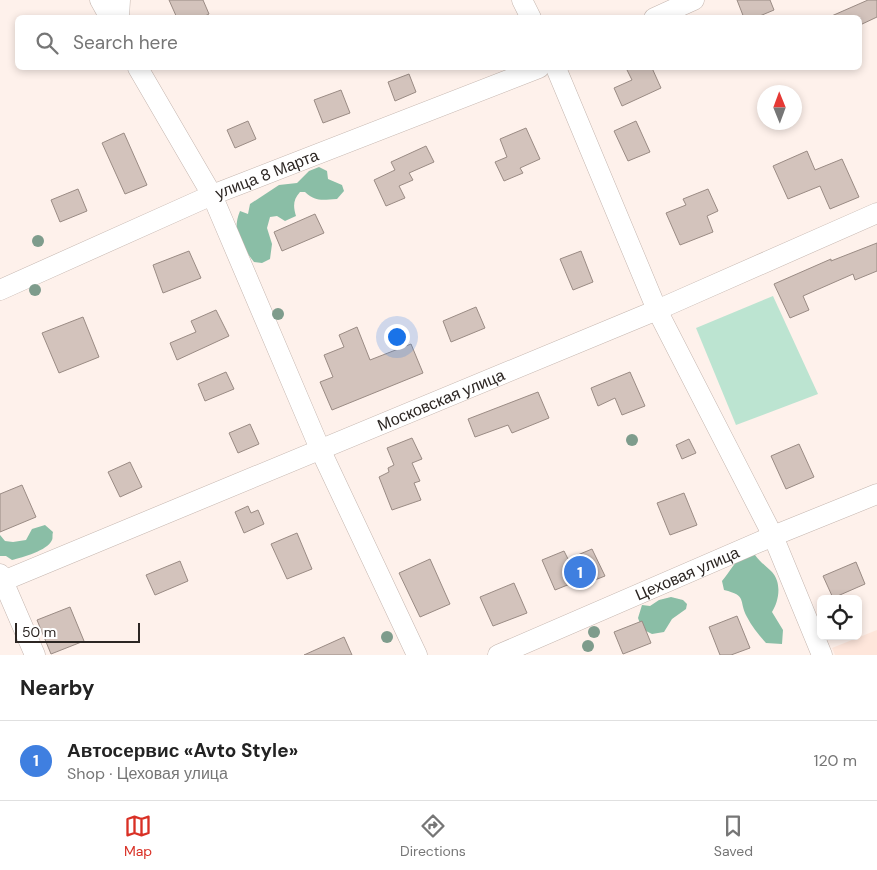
<!DOCTYPE html>
<html lang="en">
<head>
<meta charset="utf-8">
<style>
	:root { --surface:#fff; --page:#f2f2f2; --text:#222; --muted:#767676; --line:#e0e0e0; --accent:#d93025 }
	body { margin:0; font-family:"DM Sans",sans-serif; background:var(--page); color:var(--text) }
	.controls { position:absolute; right:15px; bottom:15px; display:grid; overflow:hidden; border-radius:8px; box-shadow:0 2px 8px #0003 }
	.controls button { width:45px; height:45px; display:grid; place-items:center; padding:0; border:0; border-bottom:1px solid var(--line); background:var(--surface); color:var(--text); font:25px sans-serif }
	.compass { position:absolute; left:757px; top:85px; width:45px; height:45px; border-radius:50%; background:var(--surface); box-shadow:0 2px 8px #0003; rotate:359deg }
	.scale { position:absolute; left:15px; bottom:12px; width:125px; box-sizing:border-box; padding-left:5px; border:2px solid #2c2623; border-top:0; font-size:14px; line-height:18px; white-space:nowrap; color:#2c2623; -webkit-text-stroke:4px #fff; paint-order:stroke }
	.you { position:absolute; left:396px; top:336px; width:18px; height:18px; margin:-12px; border:4px solid #fff; border-radius:50%; background:#1a73e8; box-shadow:0 0 0 8px #1a73e833 }
	.badge { display:grid; place-items:center; width:32px; height:32px; border-radius:50%; background:var(--accent); color:#fff; font-size:16px; font-weight:700 }
	.pin { position:absolute; translate:-50% -50%; border:2px solid #fff; box-shadow:0 1px 5px #0006 }
	.list { margin:0; padding:0; list-style:none }
	h2 { display:flex; justify-content:space-between; align-items:center; height:65px; margin:0; padding:0 20px; font-size:21px }
	h2 small { font-size:16px; font-weight:400; color:var(--muted) }
	.list li { display:grid; grid-template-columns:32px 1fr auto; gap:15px; align-items:center; box-sizing:border-box; height:80px; padding:0 20px; border-top:1px solid var(--line) }
	.list b { display:block; font-size:19px; white-space:nowrap }
	.list p { margin:0; font-size:16px; white-space:nowrap; color:var(--muted) }
	.list em { font-size:16px; font-style:normal; color:var(--muted) }
	.icon { flex:none; width:28px; height:28px; fill:none; stroke:currentColor; stroke-width:2; stroke-linecap:round; stroke-linejoin:round }
	.map { position:relative; flex:none; width:877px; height:655px; overflow:hidden }
	.search { position:absolute; background:var(--surface); box-shadow:0 2px 8px #0003; left:15px; right:15px; top:15px; height:55px; display:flex; align-items:center; gap:12px; box-sizing:border-box; padding:0 18px; border-radius:8px; color:var(--muted); font-size:19px }
	.sheet { height:145px; background:var(--surface) }
	nav { display:flex; justify-content:space-around; align-items:center; box-sizing:border-box; height:70px; border-top:1px solid var(--line); background:var(--surface); font-size:14px; color:var(--muted) }
	nav a { display:grid; justify-items:center; gap:2px }
	nav .on { color:var(--accent) }
	.map>svg:first-child { display:block }
	.built { fill:#fee6db }
	.green { fill:#bce4d1 }
	.forest { fill:#8abea6 }
	.building { fill:#d3c3bc; stroke:#9a8b84 }
	.lines { fill:none; stroke-linecap:round; stroke-linejoin:round }
	.street-casing { stroke:#c4b5ae; stroke-width:21 }
	.street { stroke:#fff; stroke-width:20 }
	.tree { fill:#7e9c8c }
	.labels { text-anchor:middle; dominant-baseline:central; stroke-width:4; stroke-linejoin:round; paint-order:stroke }
	.street-label { font-size:16px; fill:#2c2623; stroke:#fff }
</style>
</head>
<body>
<div class="map">
<svg width="877" height="655" viewBox="0 0 877 655">
	<rect width="100%" height="100%" fill="#fef1eb"/>
	<path class="built" d="M877,630V655H835L832,648Z"/>
	<path class="green" d="M773,296L818,394L736,425L696,328Z"/>
	<path class="forest" d="M319,167L327,171L328,179L342,185L344,191L337,199C322,200 316,202 305,192H300C293,200 293,206 296,216L285,221L277,216L270,217L267,228L272,244L270,259L262,263L254,262C241,245 231,233 240,211L248,214L250,204L279,185L297,183L309,171Z
		M45,525L53,532C52,535 53,538 52,540C47,551 23,557 12,560L6,556H0V535L5,541L13,542L26,540L32,529Z
		M745,555H755C761,563 766,566 772,572C782,583 779,601 772,612L783,630L782,644L766,643C759,635 752,627 747,617C738,600 748,596 724,590L722,581C730,572 734,561 745,555Z
		M671,597L683,600L687,604L686,609L672,619L664,632L652,634L642,629L638,618L642,605L650,606L659,600Z"/>
	<path class="building" d="M169,0H203L209,14L201,18H177Z
		M737,0H770L774,10L755,18H744Z
		M868,0H877V17L860,25V18H827Z
		M626,68H652L661,88L622,106L614,88L632,80Z
		M409,74L416,92L395,101L388,82Z
		M341,90L350,113L323,123L314,100Z
		M248,121L256,139L235,148L227,130Z
		M636,121L650,152L628,161L614,131Z
		M526,128L540,159L520,168L523,173L504,181L495,162L507,157L500,139Z
		M124,133L147,185L125,194L102,143Z
		M426,146L434,162L409,173L413,180L399,186L405,198L386,206L374,180L395,170L391,162Z
		M807,151L815,170L842,159L859,197L830,209L820,186L788,199L773,166Z
		M78,189L87,211L60,222L51,200Z
		M708,189L718,211L707,216L713,232L680,245L666,213L686,205L683,199Z
		M315,214L324,233L282,251L274,232Z
		M877,243V271L855,280L853,274L803,296L809,310L790,318L774,284L831,259V261Z
		M189,251L201,278L163,293L153,265Z
		M581,251L593,282L573,290L560,259Z
		M476,307L485,328L451,342L443,321Z
		M216,310L229,336L177,360L170,343L196,332L191,321Z
		M83,317L99,357L59,373L42,333Z
		M357,327L370,360L411,344L423,373L332,410L320,382L333,377L324,355L344,347L339,335Z
		M226,372L234,389L205,401L198,384Z
		M630,372L645,406L622,415L615,398L598,406L591,388Z
		M538,392L549,418L512,433L508,425L475,437L468,419Z
		M250,424L259,444L238,453L229,433Z
		M412,438L422,459L412,463L420,481L414,483L421,500L392,510L379,477L389,472L388,468L394,465L387,448Z
		M689,439L696,453L682,459L676,445Z
		M799,444L814,477L786,489L771,456Z
		M130,462L142,487L120,497L108,472Z
		M22,485L36,517L0,532V494Z
		M684,493L697,525L670,535L657,503Z
		M248,506L251,513L258,510L264,524L244,533L235,512Z
		M297,533L312,569L287,579L271,544Z
		M592,549L605,576L577,587L575,582L555,590L542,560L564,551L568,559Z
		M430,559L450,604L420,617L399,573Z
		M180,561L188,581L155,595L146,575Z
		M856,562L865,584L833,598L823,576Z
		M514,583L527,613L493,626L480,597Z
		M70,607L84,641L51,654L37,620Z
		M737,616L750,648L731,655H720L709,627Z
		M642,621L651,643L623,654L614,632Z
		M344,637L352,655H304Z"/>
	<g class="lines">
		<g class="street-casing">
			<g id="street">
				<path d="M100,0L110,18"/>
				<path d="M522,0L531,18"/>
				<path d="M119,18L120,0"/>
				<path d="M654,18L694,0"/>
				<path d="M138,68L212,195L320,449L417,655"/>
				<path d="M556,68L657,310L773,536L822,655"/>
				<path id="s1" d="M0,290L212,195L539,68"/>
				<path d="M0,574L35,655"/>
				<path id="s2" d="M3,581L657,310L877,213"/>
				<path id="s3" d="M498,655L773,536L877,494"/>
			</g>
		</g>
		<use href="#street" class="street"/>
	</g>
	<g class="tree">
		<circle cx="38" cy="241" r="6"/>
		<circle cx="35" cy="290" r="6"/>
		<circle cx="278" cy="314" r="6"/>
		<circle cx="632" cy="440" r="6"/>
		<circle cx="594" cy="632" r="6"/>
		<circle cx="387" cy="637" r="6"/>
		<circle cx="588" cy="646" r="6"/>
	</g>
	<g class="labels">
		<g class="street-label">
			<text stroke="none"><textPath href="#s1" startOffset="291">улица 8 Марта</textPath></text>
			<text stroke="none"><textPath href="#s2" startOffset="474">Московская улица</textPath></text>
			<text stroke="none"><textPath href="#s3" startOffset="206">Цеховая улица</textPath></text>
		</g>
	</g>
</svg>
<div class="controls">
<button><svg class="icon" aria-label="locate" viewBox="0 0 24 24"><circle cx="12" cy="12" r="6"/><path d="M12 2v4M12 18v4M2 12h4M18 12h4"/></svg></button>
</div>
<svg class="compass" viewBox="-18 -18 36 36"><path d="M0-13l5 13h-10z" fill="#e53935"/><path d="M0 13l5-13h-10z" fill="#767676"/></svg>
<div class="scale">50 m</div>
<div class="you"></div>
<div class="pin badge" style="left:580px;top:572px;background:#3f7fe0">1</div>
<div class="search"><svg class="icon" aria-label="search" viewBox="0 0 24 24"><circle cx="10" cy="10" r="6"/><path d="M15 15l6 6"/></svg>Search here</div>
</div>
<section class="sheet">
<h2>Nearby<small></small></h2>
<ul class="list">
<li><span class="badge" style="background:#3f7fe0">1</span><div><b>Автосервис «Avto Style»</b><p>Shop · Цеховая улица</p></div><em>120 m</em></li>
</ul>
</section>
<nav>
<a class="on"><svg class="icon" aria-label="map" viewBox="0 0 24 24"><path d="M3 6l6-2 6 2 6-2v14l-6 2-6-2-6 2zM9 4v14M15 6v14"/></svg>Map</a>
<a><svg class="icon" aria-label="directions" viewBox="0 0 24 24"><path d="M12 3l9 9-9 9-9-9zM9 14v-3h6M13 9l2 2-2 2"/></svg>Directions</a>
<a><svg class="icon" aria-label="saved" viewBox="0 0 24 24"><path d="M7 4h10v16l-5-4-5 4z"/></svg>Saved</a>
</nav>
</body>
</html>
